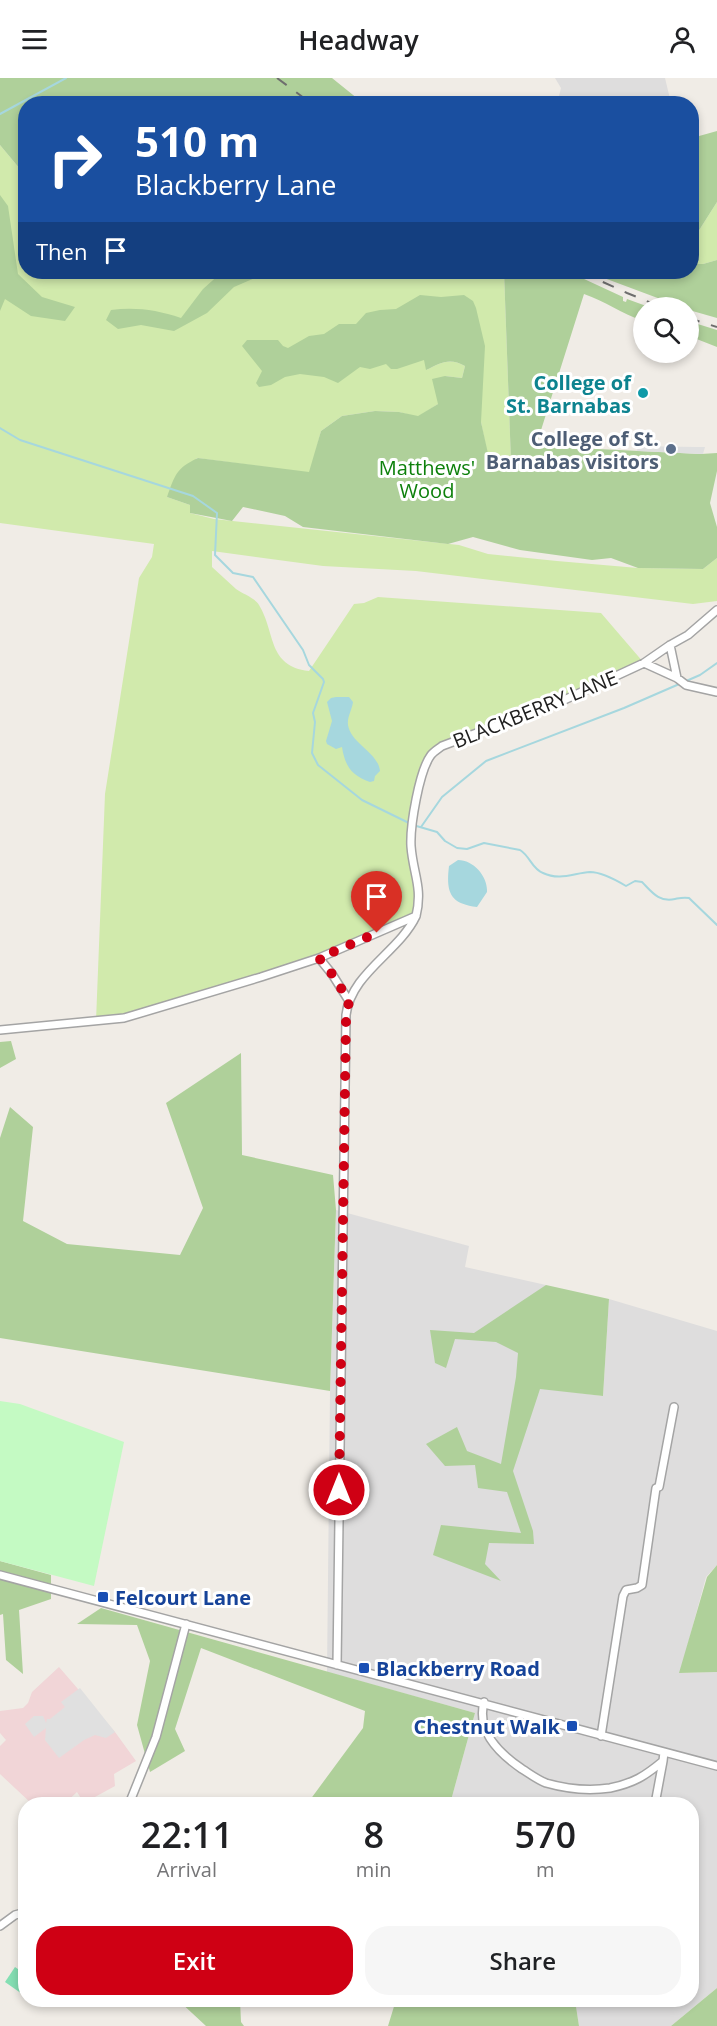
<!DOCTYPE html>
<style>
:root{--surface:#fff;--page:#f6f6f6;--text:#202124;--muted:#757577;--accent:#cf0014}
body{margin:0;font-family:"Open Sans",sans-serif;background:var(--page);color:var(--text);height:100vh;display:flex;flex-direction:column;font-size:22px;white-space:nowrap}
*{box-sizing:border-box;margin:0}
p{font-size:20px;color:var(--muted)}
.icon{flex:none;width:33px;height:33px;fill:none;stroke:currentColor;stroke-width:2;stroke-linecap:round;stroke-linejoin:round}
.map{position:relative;flex:1;overflow:hidden}
.details{position:absolute;left:18px;top:1719px;width:681px;height:210px;display:flex;flex-direction:column;background:var(--surface);border-radius:24px;box-shadow:0 3px 9px #0003}
.details>*{flex:none}
.banner{position:absolute;left:18px;top:18px;width:681px;height:183px;border-radius:24px;box-shadow:0 3px 9px #0003;background:#1a4fa0;color:#fff;overflow:hidden}
.fabs{position:absolute;left:633px;top:219px;display:grid;gap:12px}
.fabs a{display:grid;place-items:center;width:66px;height:66px;border-radius:50%;background:var(--surface);box-shadow:0 3px 9px #0003;font-size:30px}
.pin{position:absolute;display:grid;place-items:center;width:51px;height:51px;color:#fff;margin:-62px -26px;border-radius:50% 50% 50% 0;rotate:-45deg;box-shadow:0 0 6px #0007}
.pin .icon{rotate:45deg}
.me{position:absolute;width:66px;margin:-33px;rotate:0deg;stroke-linejoin:round;filter:drop-shadow(0 0 4px #0008)}
.turn{display:flex;align-items:center;gap:21px;height:126px;padding:0 18px;font-size:27px}
.turn .icon{width:78px;height:78px;stroke-width:2.5}
.turn b{display:block;font-size:42px;line-height:51px}
.then{display:flex;align-items:center;height:57px;padding:0 18px;background:#0003;gap:12px;font-size:22px}
.eta{display:flex;justify-content:space-evenly;align-items:center;height:102px;text-align:center}
.eta b{font-size:36px;font-weight:600;line-height:42px}
.primary-button{display:flex;gap:12px;margin-top:auto;padding:12px 18px}
.primary-button a{flex:1;height:69px;border-radius:24px;background:var(--accent);color:#fff;font-size:24px;font-weight:600;line-height:69px;text-align:center}
.primary-button a+a{background:var(--page);color:var(--text)}
header{display:flex;justify-content:space-between;align-items:center;height:78px;padding:0 18px;background:var(--surface);font-size:27px;font-weight:600}
.map>svg:first-child{display:block}
</style>
<header><svg class="icon" aria-label="menu" viewBox="0 0 24 24"><path d="M4 6h16M4 12h16M4 18h16"/></svg>Headway<svg class="icon" aria-label="person" viewBox="0 0 24 24"><circle cx="12" cy="8" r="4"/><path d="M4 21q1-7 8-7t8 7"/></svg></header>
<div class="map">
<svg width="717" height="1948" viewBox="0 0 717 1948">
<rect width="100%" height="100%" fill="#f0ece6"/>
<!-- residential -->
<path fill="#dedddd" d="M555 0H665L671 25H561L559 18 561 10Z
M336 1132 469 1168 465 1189 546 1207 526 1308 603 1318 609 1221 717 1253V1487L706 1499 680 1595 717 1594V1910L671 1948H579L575 1922H692V1726H450L475 1635 327 1594 330 1313Z"/>
<!-- commercial -->
<path fill="#f1d5d7" d="M59 1589 115 1654 136 1683 114 1696 115 1708 84 1725 77 1714 64 1726H32L0 1696V1668L6 1662 0 1655V1633L23 1630 28 1625 32 1614Z"/>
<!-- grass -->
<path fill="#d1eaac" d="M0 67 25 97 26 194H504L511 384 490 390 481 344 468 256 426 292C441 285 449 279 465 288L462 300 445 298 438 326 418 339 399 334 375 333 342 338 321 353 310 395 197 380 167 419 190 427V435L214 441 459 467 488 476 557 483 638 490 703 491 717 480V523L693 526 416 493 323 488 212 473V489C220 496 228 504 236 511 243 516 255 520 259 527 276 555 267 588 309 593L354 526 364 525 378 519 601 535 644 585 562 623 442 668 428 682 412 750 417 800 416 838 319 880 124 940 96 943 105 716 139 500 152 479 154 466 0 445Z
M717 124V182L703 186H692V143L698 154Z"/>
<!-- forest -->
<path fill="#afd09a" d="M0 0H332L363 25H282L275 21 265 26H26L25 97 0 67Z
M717 53V124L698 154 692 143V60Z
M0 117 8 128 18 196 42 219 75 229 65 243 31 238 5 221 0 233Z
M717 182V240L689 232 688 230 676 228 677 223 673 221 671 225 588 194H692V186H703Z
M222 194H269L234 209 207 235 174 253 141 247 118 251 106 242 111 232C136 229 157 232 181 240L203 211Z
M504 194H569L623 219V223L626 224 627 221 649 229 644 230 643 243C622 236 605 223 584 216L536 368 701 376 717 375V393L710 425 717 449V480L703 491 638 490 611 480 592 482 520 472 473 459 448 466 303 449 285 438 243 429 232 443 190 435V427L167 419C175 397 176 390 198 380L309 394 321 353 342 338 375 333 399 334 418 338 438 326 432 301 445 298 462 300 465 288C449 279 441 285 426 292L424 282 397 291H391L386 286 370 291 360 289 338 305 324 299 300 296 285 299 271 307 259 309 256 305 262 293 242 268 247 262H278L283 268 288 270 309 258 324 256 339 246H356L366 235 380 232 396 231 420 217 441 219 464 217 473 223 476 230 485 268 481 344 491 389 511 384Z
M688 243 717 252V269L689 258Z
M11 963 16 981 0 990V964Z
M241 975 242 1077 333 1097 336 1132 330 1313 0 1260V1060L10 1029 33 1049 23 1143 67 1166 180 1177 203 1130 166 1025Z
M546 1207 609 1221 603 1318 540 1311 513 1393 533 1453 534 1466 489 1465 485 1486 501 1503 433 1477 441 1447 521 1455 507 1414 478 1410 475 1387 445 1388 426 1366 457 1349 467 1373 501 1386 516 1299 518 1275 496 1264 455 1261 446 1290 435 1285 430 1252 474 1255Z
M0 1483 51 1497V1521L19 1532 23 1596 6 1582 3 1536 0 1537Z
M717 1487V1594L679 1595 707 1499Z
M101 1530 475 1635 450 1726H307L363 1650 365 1633 201 1570 175 1651 185 1673 150 1694 137 1647 150 1583 137 1547 77 1546Z
M717 1910V1948H671Z
M178 1922H240L241 1944 244 1948H206Z
M396 1922H575L579 1948H388Z"/>
<!-- park -->
<path fill="#c4fac3" d="M0 1323 20 1326 124 1364 94 1508 0 1483Z"/>
<!-- pitch -->
<path fill="#84dfb3" d="M15 1889 25 1896V1918L5 1904Z"/>
<!-- parking -->
<path fill="#e0e0e0" d="M638 368 696 369H705L703 376H701L637 373Z
M80 1610 115 1654 106 1660 95 1657 84 1662 59 1680 45 1662 46 1650 34 1659 25 1646 34 1638H43L46 1645 47 1641H50L65 1629 61 1624Z"/>
<!-- water -->
<path fill="#a6d7de" d="M336 619H349L353 624C352 632 347 639 348 647 351 666 378 674 380 693L375 698 374 703 370 704C351 697 345 688 342 669L336 671 327 666 326 663 332 643 327 624 331 620Z
M458 782C474 782 488 799 487 814L477 829C449 826 446 813 449 788Z"/>
<g fill="none" stroke-linecap="round" stroke-linejoin="round">
<!-- stream -->
<path stroke="#a6d7de" stroke-width="2" d="M0 36 66 0
M0 350 20 362 193 418 217 435 215 477 233 495 253 499 303 572 309 587 323 601 324 604 313 635 315 644 312 675 318 687 362 722 413 747 437 754 445 763 457 770 467 771 484 765 520 772C530 778 532 791 543 795 560 803 574 795 590 794 602 794 616 802 626 808L635 803 642 804C651 813 659 825 675 821 680 820 683 819 689 820L717 847
M421 749 442 719 486 683 624 630 700 597 717 585"/>
<defs>
<path id="minor" d="M670 567 677 600
M644 585 677 600 686 607 717 614
M319 880 332 896 349 923
M0 952 124 940 261 899 319 880 416 838C423 809 413 796 411 768 410 748 419 693 431 677 434 673 438 671 442 668L562 623 644 585 670 567 688 557 717 532
M0 1497 717 1688
M337 1587 346 937C351 895 399 874 416 838
M484 1624C476 1654 500 1676 522 1691 530 1696 538 1702 546 1705 567 1711 589 1713 610 1710 634 1705 645 1698 663 1683L664 1674
M601 1658 623 1518 626 1512 637 1510 642 1507 656 1410 659 1409 674 1329
M129 1726 156 1659 186 1546
M655 1726 663 1683
M0 1848 15 1837 26 1834"/>
</defs>
<!-- minor casing -->
<use href="#minor" stroke="#a4a4a4" stroke-width="10"/>
<!-- minor -->
<use href="#minor" stroke="#fff" stroke-width="7"/>
<!-- rail -->
<path stroke="#6e6e6e" stroke-width="2" stroke-dasharray="12 12" stroke-linecap="butt" d="M277 0 312 26
M581 194 627 215 664 230
M688 240 717 249"/>
</g>
<g fill="none" stroke-linecap="round" stroke-linejoin="round">
<!-- route -->
<path stroke="#cf0014" stroke-width="10" stroke-dasharray="0 18" d="M339 1412 346 941 349 923 332 896 319 880 377 855"/>
</g>
<!-- markers -->
<circle fill="#0f9aa8" stroke="#fff" stroke-width="2" cx="643" cy="315" r="6"/>
<circle fill="#5c6f8a" stroke="#fff" stroke-width="2" cx="671" cy="371" r="6"/>
<g fill="#1a4fb4" stroke="#fff" stroke-width="2">
<rect x="97" y="1513" width="12" height="12" rx="3"/>
<rect x="358" y="1584" width="12" height="12" rx="3"/>
<rect x="566" y="1642" width="12" height="12" rx="3"/>
</g>
<g text-anchor="middle" dominant-baseline="central" stroke-width="6" stroke-linejoin="round" paint-order="stroke">
<!-- culture labels -->
<g font-size="20" font-weight="bold" fill="#0d838f" stroke="#fff" text-anchor="end">
<text x="631" y="304">College of<tspan x="631" dy="23">St. Barnabas</tspan></text>
</g>
<!-- service labels -->
<g font-size="20" font-weight="bold" fill="#4e5e75" stroke="#fff" text-anchor="end">
<text x="659" y="360">College of St.<tspan x="659" dy="23">Barnabas visitors</tspan></text>
</g>
<!-- park labels -->
<g font-size="20" fill="#0d800b" stroke="#fff">
<text x="427" y="389">Matthews'<tspan x="427" dy="23">Wood</tspan></text>
</g>
<!-- street labels -->
<g font-size="20" fill="#202020" stroke="#fff">
<text transform="translate(535 631) rotate(-22)">BLACKBERRY LANE</text>
</g>
<!-- transit labels -->
<g font-size="20" font-weight="bold" fill="#164399" stroke="#fff" text-anchor="start">
<text x="115" y="1519">Felcourt Lane</text>
<text x="376" y="1590">Blackberry Road</text>
<text x="560" y="1648" text-anchor="end">Chestnut Walk</text>
</g>
</g>
</svg>
<div class="fabs">
<a><svg class="icon" aria-label="search" viewBox="0 0 24 24"><circle cx="10" cy="10" r="6"/><path d="M15 15l6 6"/></svg></a>
</div>
<div class="pin" style="left:377px;top:855px;background:#d93025"><svg class="icon" aria-label="arrive" viewBox="0 0 24 24"><path d="M6 21V4h12l-3 4 3 4H6"/></svg></div>
<svg class="me" style="left:339px;top:1412px" viewBox="-20 -20 40 40"><circle r="17" fill="#cf0014" stroke="#fff" stroke-width="3"/><path d="M0-11L8 9 0 5-8 9z" fill="#fff"/></svg>
<div class="banner">
<div class="turn"><svg class="icon" aria-label="right" viewBox="0 0 24 24"><path d="M7 20v-9h11M14 6l5 5-5 5"/></svg><div><b>510 m</b>Blackberry Lane</div></div>
<div class="then">Then<svg class="icon" aria-label="arrive" viewBox="0 0 24 24"><path d="M6 21V4h12l-3 4 3 4H6"/></svg></div>
</div>
<section class="details">
<div class="eta">
<div><b>22:11</b><p>Arrival</p></div>
<div><b>8</b><p>min</p></div>
<div><b>570</b><p>m</p></div>
</div>
<div class="primary-button"><a>Exit</a><a>Share</a></div>
</section>
</div>
